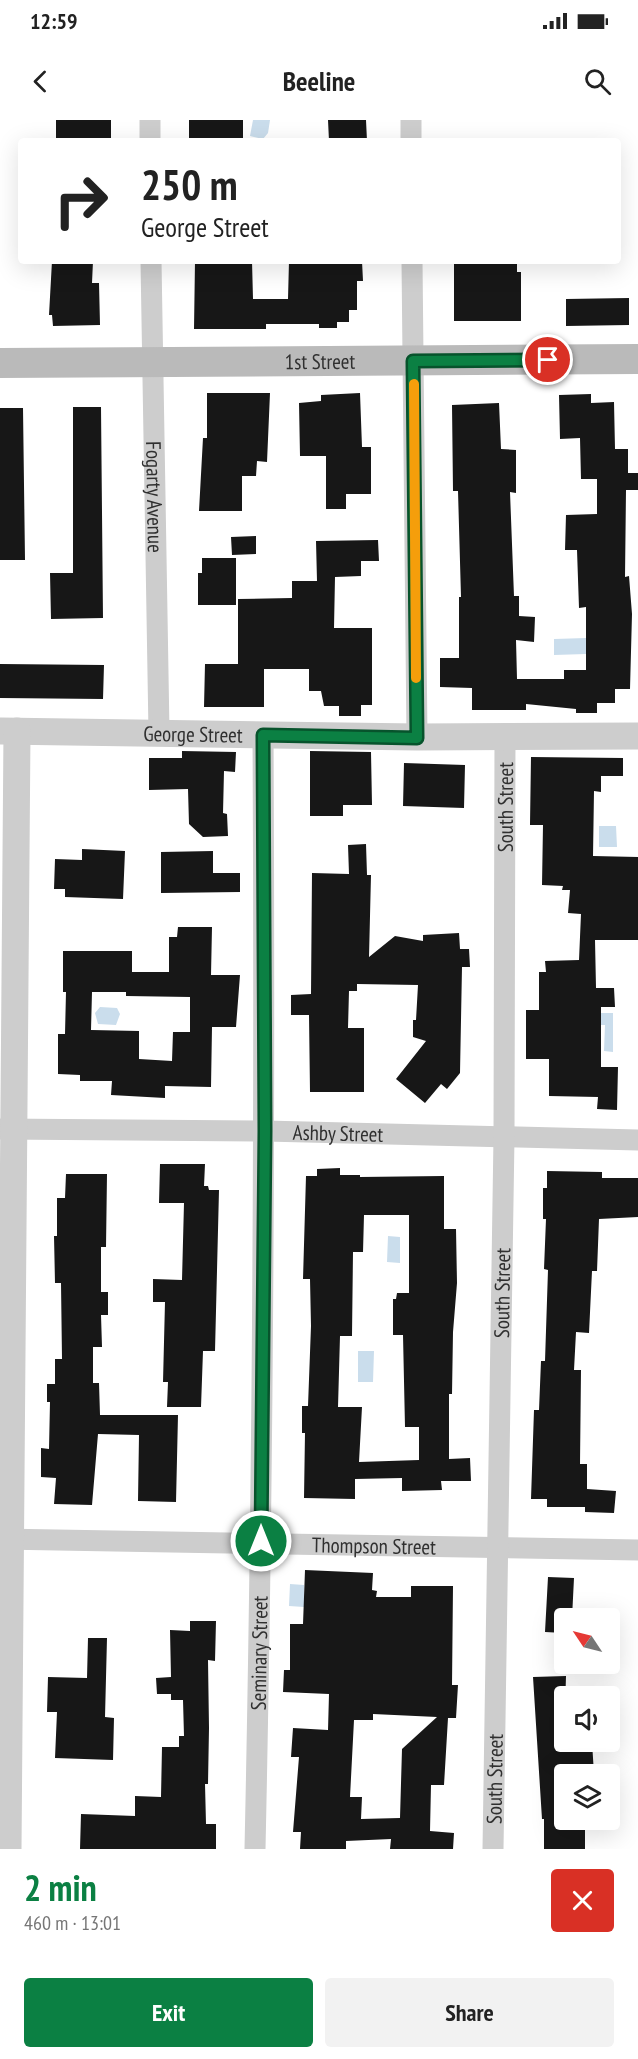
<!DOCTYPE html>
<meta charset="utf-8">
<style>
:root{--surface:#fff;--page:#f2f2f2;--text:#222;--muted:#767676;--accent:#0b8043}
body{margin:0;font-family:"PT Sans Narrow",sans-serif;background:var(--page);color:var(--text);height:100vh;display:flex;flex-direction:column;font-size:22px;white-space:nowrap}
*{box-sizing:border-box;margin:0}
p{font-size:20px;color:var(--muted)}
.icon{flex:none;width:33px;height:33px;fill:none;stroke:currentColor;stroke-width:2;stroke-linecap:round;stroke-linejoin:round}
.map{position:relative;height:1729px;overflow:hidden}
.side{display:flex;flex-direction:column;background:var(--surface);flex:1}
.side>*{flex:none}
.banner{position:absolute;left:18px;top:18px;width:603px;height:126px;border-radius:6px;box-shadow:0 6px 24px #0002;background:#fff;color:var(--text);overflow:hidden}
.needle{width:39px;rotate:305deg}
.tools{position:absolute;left:554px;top:1488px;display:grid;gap:12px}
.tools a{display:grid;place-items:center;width:66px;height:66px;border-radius:6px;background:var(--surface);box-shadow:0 6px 24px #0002;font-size:30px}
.pin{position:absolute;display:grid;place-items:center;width:51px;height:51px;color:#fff;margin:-26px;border:3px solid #fff;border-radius:50%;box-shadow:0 2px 6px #0007}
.me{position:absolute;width:66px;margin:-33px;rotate:0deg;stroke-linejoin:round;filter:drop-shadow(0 0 4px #0008)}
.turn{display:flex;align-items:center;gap:21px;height:126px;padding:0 24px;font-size:27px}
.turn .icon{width:78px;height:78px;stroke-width:2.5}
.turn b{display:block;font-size:42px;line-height:51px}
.round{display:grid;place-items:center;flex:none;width:63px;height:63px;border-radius:6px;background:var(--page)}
.overview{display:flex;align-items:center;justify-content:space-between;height:102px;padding:0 24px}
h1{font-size:36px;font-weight:700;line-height:45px;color:var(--accent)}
.cta{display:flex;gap:12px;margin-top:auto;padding:12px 24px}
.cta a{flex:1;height:69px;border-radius:6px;background:var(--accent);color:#fff;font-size:24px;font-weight:700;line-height:69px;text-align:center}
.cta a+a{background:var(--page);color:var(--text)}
.status{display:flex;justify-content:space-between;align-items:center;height:42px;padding:0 30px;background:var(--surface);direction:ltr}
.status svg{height:16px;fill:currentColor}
header{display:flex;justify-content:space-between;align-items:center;height:78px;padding:0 24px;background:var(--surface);font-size:27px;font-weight:700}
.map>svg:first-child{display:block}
</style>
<div class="status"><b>12:59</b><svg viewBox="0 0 49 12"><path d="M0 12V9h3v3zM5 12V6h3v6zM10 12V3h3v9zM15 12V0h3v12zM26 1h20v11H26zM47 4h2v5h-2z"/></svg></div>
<header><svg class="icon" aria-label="back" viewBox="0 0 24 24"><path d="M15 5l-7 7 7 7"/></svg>Beeline<svg class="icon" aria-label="search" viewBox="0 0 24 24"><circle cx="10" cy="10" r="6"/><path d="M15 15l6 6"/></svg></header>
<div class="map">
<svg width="638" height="1729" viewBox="0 0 638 1729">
<rect width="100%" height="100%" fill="#fff"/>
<!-- water -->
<path fill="#caddec" d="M253 0H270L268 13 263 19 250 16Z
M586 518V534L554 535V519Z
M599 706H616L617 727H599Z
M100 887 117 888 120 894 116 905 98 904 95 893Z
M599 893H613V932L604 931 605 905H594Z
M388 1116 400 1117V1143L387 1142Z
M358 1231H374L373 1262H358Z
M290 1464 304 1465V1487L289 1486Z"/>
<!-- building -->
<path fill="#171717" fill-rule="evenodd" d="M56 0H111V21H56Z
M189 0H243V21H189Z
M328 0H366L367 21H329Z
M52 141H93L92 163H99L100 205 53 206 52 195H49Z
M195 141H252L253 179H288L289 141H362L363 161H357V190H349V202H337V208H319V204H266V209H194Z
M454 141H517V152H521V201H454Z
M629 178V205L566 206V179Z
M207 273H270L267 342 257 341 256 356H242V391H199L203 318H207Z
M360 273 362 327H371V374H346V389H326V336H300L299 283 321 281V275Z
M591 274V283L614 282 615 329H628V353H638V370H626L625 457 629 456 632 494 630 569H615V583H597V593H576V589L526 584V590H472V568L440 567V538H459V477H461L458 371H453L452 285 499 283 501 329 516 330V373L510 372 514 476H519V496L535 497 534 522 516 520 517 559H564V550H586V487L579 488 577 430H565L566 395 597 394V359H581L580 318 560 319 559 275Z
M73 287H101L103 498 51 499 50 453H73Z
M0 288H23L25 440H0Z
M256 416V434L232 435 231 417Z
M378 420 379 441H361V456L335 457 334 508H372V585H361V596H339V586H324L321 571H309V549H264V587H204L205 544H238V479L292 478V461H317L316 421Z
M202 438H236V485H198V453H202Z
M0 544 104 545 103 579 0 578Z
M182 631 236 632 235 652 224 651 223 693 227 694 228 716 203 717 189 704 188 669 149 670V638H182Z
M310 631 371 632 372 685H343V696H310Z
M531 637 623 638V656H601V672L594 671 593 736 638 737V820H595L596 868H614L615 887H601V947H618L617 990 597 989 598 977 549 976V939H526V890H539V852H546L545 841 579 840 581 794 568 793 570 770H562L563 766 542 765 543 705H530Z
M404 643 465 645 464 688 403 686Z
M366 724 367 755H371L369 837 395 816 423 821V815L459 813 460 829H469L470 847H462L460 953 447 969 441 964 425 983 396 959 426 921 413 917V900H416L418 865 357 864V871H349L348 908H364V972H310L309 895H291V875L311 874 312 753 349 754 348 725Z
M82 729 125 731 123 779 65 777V769H54L55 739 82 740Z
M213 731V753H240V772L161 773V732Z
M178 807H212L211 855H240L236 907H212L211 967 165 966V978L111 975 112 961H80V955L58 954V914H65L66 872H63V831H132V852H169V817H177ZM92 872H126V876L190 877V912H173L172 941 139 939V911L91 910Z
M160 1044H205L204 1066H208L209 1070H219L215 1231H203L201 1287H167L168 1262H163L165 1182H153V1159L182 1160 184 1083H159Z
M340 1048V1055H360V1057L444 1056V1109H456L457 1163 453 1212 452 1274H449V1339L470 1338 471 1361H441L442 1370 402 1371V1358L355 1359V1379L304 1378 305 1313H302V1286H308L311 1206 310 1159H303L306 1056H317V1049ZM364 1095H409V1173H397L396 1179H393V1215H403L405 1307H419V1340L359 1342 362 1287H338L340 1216H352L353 1132H363Z
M547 1051 602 1052V1058H638V1097L599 1099 597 1151H592L589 1213 576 1212 574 1250H581L580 1344H587V1369L616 1371 614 1393 585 1392V1387H547V1379H531L534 1290H539L541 1241H545L548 1150 544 1149 546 1099H543V1068H547Z
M66 1054H107L106 1127H101V1172H108V1195H101L102 1227H93V1263H99L100 1295H178L176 1382 138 1381 139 1315 98 1314 92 1385 54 1384 56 1358 41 1357V1328L49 1329 50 1282H47V1264H55V1239H62L61 1163H55L54 1116H57V1078H65Z
M305 1450 373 1453 372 1470 377 1471 376 1477H411V1466H453L452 1565H458L456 1598H448L444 1665H431L430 1711 454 1713 453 1729H390L391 1719 346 1721V1729H300L301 1712H293L299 1637H291L293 1608 328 1610 329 1574 283 1572 284 1550H290V1504H303ZM373 1594 437 1597 402 1629 400 1698 361 1699 362 1677H350L354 1600H373Z
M548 1457 574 1458 572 1498H564V1513L545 1512Z
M190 1501H216L215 1541 208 1540 209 1608 208 1664H205L206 1704H216V1729H80L81 1694 135 1696V1676L161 1677 162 1627H179V1616H184L183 1580H171V1574H157L156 1558 171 1557 170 1510 190 1511Z
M88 1518H107L105 1597 114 1598 113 1640 55 1638 57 1592H47L48 1557 87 1558Z
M566 1556 564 1622H592L594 1654H564V1708H585V1729H544V1699H542L533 1557Z"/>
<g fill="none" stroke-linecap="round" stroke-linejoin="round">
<!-- minor -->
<g stroke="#cdcdcd" stroke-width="21">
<path d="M150 0V21"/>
<path d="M411 0V21"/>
<path id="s1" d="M151 141 159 612"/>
<path d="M412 141 417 617"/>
<path id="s2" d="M0 1009 265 1011 638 1020"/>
<path id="s3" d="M0 1419 638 1430"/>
<path id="s4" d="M255 1729C263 1358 265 986 263 615"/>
<path id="s5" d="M493 1729 504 1017 505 617"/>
</g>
<!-- tertiary -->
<g stroke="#cdcdcd" stroke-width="27">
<path id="s6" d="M1 611 417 617 638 616"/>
<path d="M8 1729 17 611"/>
</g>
<!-- secondary -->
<path stroke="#bababa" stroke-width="30" id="s7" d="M0 243 638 239"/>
</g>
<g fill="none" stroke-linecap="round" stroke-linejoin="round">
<defs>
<path id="route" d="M261 1421 265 1011 263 615 417 618 413 241 548 240"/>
</defs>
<!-- route casing -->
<use href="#route" stroke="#07532c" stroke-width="15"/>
<!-- route -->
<use href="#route" stroke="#0b8043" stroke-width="10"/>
<!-- slow -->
<path stroke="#f59e0b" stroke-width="10" d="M414 264 416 558"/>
</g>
<g text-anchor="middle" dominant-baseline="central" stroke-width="6" stroke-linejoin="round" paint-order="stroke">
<!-- street labels -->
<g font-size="21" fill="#303030" stroke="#fff">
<text stroke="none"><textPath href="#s7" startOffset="320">1st Street</textPath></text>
<text stroke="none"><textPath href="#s1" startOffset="236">Fogarty Avenue</textPath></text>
<text stroke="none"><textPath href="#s6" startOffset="192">George Street</textPath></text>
<text stroke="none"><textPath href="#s5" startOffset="1042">South Street</textPath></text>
<text stroke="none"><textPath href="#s2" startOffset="338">Ashby Street</textPath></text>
<text stroke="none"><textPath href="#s5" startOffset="556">South Street</textPath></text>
<text stroke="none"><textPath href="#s3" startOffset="374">Thompson Street</textPath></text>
<text stroke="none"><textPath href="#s4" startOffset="196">Seminary Street</textPath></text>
<text stroke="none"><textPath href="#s5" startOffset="70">South Street</textPath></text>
</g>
</g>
</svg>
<div class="tools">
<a><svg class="needle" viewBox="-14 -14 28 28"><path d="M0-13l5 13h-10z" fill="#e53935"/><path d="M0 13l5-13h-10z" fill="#767676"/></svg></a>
<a><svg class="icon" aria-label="sound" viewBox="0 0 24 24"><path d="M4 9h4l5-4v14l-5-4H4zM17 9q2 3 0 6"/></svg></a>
<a><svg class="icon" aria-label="layers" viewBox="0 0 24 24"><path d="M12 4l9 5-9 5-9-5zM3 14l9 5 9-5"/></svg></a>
</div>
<div class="pin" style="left:548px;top:240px;background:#d93025"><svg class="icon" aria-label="arrive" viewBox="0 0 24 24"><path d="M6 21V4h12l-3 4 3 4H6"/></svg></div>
<svg class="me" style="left:261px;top:1421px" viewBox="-20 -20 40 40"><circle r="17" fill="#0b8043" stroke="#fff" stroke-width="3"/><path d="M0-11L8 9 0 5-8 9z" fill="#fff"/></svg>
<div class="banner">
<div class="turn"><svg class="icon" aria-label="right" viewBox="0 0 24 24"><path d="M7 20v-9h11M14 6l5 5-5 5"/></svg><div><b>250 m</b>George Street</div></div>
</div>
</div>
<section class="side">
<div class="overview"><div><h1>2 min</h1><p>460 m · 13:01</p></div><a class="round" style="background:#d93025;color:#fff"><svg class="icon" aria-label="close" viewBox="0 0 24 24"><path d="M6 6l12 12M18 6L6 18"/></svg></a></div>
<div class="cta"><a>Exit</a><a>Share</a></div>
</section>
